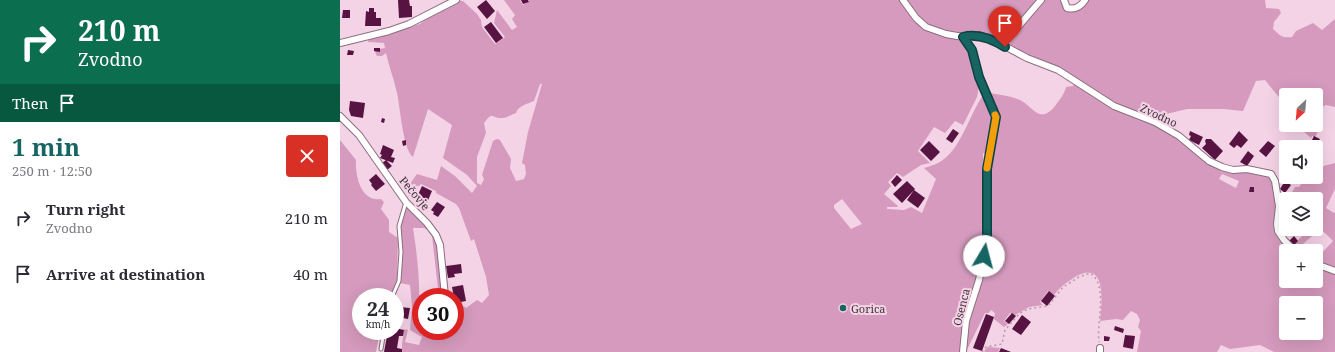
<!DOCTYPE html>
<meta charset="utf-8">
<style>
:root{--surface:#fff;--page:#f7f7f7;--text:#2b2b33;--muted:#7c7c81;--accent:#166563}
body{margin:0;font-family:"Noto Serif",serif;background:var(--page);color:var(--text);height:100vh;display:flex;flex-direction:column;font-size:15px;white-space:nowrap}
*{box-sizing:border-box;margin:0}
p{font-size:13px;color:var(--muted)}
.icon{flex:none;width:22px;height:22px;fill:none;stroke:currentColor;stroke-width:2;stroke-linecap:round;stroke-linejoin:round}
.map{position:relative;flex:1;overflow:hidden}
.drawer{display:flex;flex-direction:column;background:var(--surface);width:340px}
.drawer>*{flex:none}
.guide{background:#0b6e4f;color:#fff;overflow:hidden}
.needle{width:26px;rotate:206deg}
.tools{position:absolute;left:939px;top:88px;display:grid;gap:8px}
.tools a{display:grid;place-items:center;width:44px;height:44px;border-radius:4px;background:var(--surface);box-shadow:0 4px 16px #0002;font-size:20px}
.speed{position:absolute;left:12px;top:288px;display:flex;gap:8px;font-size:20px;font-weight:700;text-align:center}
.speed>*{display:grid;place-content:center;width:52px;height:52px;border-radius:50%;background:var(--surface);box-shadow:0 4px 16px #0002;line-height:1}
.speed small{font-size:10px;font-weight:400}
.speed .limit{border:6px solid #d22;background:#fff;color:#111}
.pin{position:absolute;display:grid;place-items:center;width:34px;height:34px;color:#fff;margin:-41px -17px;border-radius:50% 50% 50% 0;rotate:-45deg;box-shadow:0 0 4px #0007}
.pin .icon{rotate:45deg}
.me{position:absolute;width:44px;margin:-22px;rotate:8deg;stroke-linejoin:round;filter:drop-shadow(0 0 3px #0008)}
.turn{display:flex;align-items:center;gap:14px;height:84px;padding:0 12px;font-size:18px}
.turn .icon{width:52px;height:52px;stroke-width:2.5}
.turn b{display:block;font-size:28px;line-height:34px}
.then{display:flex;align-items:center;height:38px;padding:0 12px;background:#0003;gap:8px;font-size:15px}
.round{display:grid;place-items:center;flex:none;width:42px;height:42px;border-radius:4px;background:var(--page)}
.head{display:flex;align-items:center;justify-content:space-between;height:68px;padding:0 12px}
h1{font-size:24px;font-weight:700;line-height:30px;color:var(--accent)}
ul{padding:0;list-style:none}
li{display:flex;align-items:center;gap:12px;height:56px;padding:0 12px}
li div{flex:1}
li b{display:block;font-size:15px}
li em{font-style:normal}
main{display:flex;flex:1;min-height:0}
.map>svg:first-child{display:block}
</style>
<main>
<section class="drawer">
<div class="guide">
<div class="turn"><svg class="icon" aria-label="right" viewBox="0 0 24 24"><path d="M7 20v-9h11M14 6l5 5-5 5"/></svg><div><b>210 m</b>Zvodno</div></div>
<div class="then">Then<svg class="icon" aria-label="arrive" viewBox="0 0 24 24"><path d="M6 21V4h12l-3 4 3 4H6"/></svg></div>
</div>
<div class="head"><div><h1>1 min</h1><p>250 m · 12:50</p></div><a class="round" style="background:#d93025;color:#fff"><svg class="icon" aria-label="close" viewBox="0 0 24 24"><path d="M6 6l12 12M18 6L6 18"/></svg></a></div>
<ul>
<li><svg class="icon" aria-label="right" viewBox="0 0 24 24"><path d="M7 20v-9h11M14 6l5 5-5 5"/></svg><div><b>Turn right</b><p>Zvodno</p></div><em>210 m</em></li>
<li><svg class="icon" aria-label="arrive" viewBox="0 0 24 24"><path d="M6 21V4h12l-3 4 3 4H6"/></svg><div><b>Arrive at destination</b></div><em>40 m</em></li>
</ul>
</section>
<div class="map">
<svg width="995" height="352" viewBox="0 0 995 352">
<rect width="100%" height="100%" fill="#f5d3e6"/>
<!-- green -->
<path fill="#d59abd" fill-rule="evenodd" d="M164 0H180L183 5 189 1V0H561L591 32 616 39 626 45 631 53 639 86 637 97 623 125 615 121 605 133 594 127 578 151 590 163 581 165 563 177 557 173 548 182 551 186 544 194 558 206 557 207H547V209L564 210 571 207 582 213 596 179 584 168C591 166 598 164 604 159 621 147 630 114 642 97L644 96 651 106 654 103 650 93C660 95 671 96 680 100 694 107 699 125 715 106 720 99 724 95 726 87L733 86 735 82 772 107 826 129 870 163 928 174 933 182 937 206 933 225 935 233 940 241 952 251H946V281H976V270L980 273 983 270 995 273V352H934L920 345 890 349 881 345 877 352H797L801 331 798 327 800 320 797 314 791 311 783 320 776 319 760 321C762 303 767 258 735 277 727 282 719 288 714 295L708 291 700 302 703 305 689 307 675 315 670 313 664 321 668 324 664 327 654 319 655 313 651 310 649 313H645L626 352H62V345L64 329 68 330 65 342 79 345 82 337 70 330 72 307 70 285 60 283 62 269 61 220 66 208 68 207 91 231H89L84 228H73C78 260 81 290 78 322L81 323V331H115V307L123 306 126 308 137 300 142 303 149 295 146 277 134 239 131 241 119 208 116 204 96 193V191L81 184 79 186H74L68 189 67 188 77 174 97 180 101 166 115 176 132 193 137 186 127 175 103 158 112 125 88 109 73 157C63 150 60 106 57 93 54 79 49 67 46 53L42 56H37L34 50 45 48 44 43 28 42 29 38 40 36 47 33 80 24 91 15 120 1H123L137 14 141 20 142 27 155 44 165 37 154 23 157 10 172 30 177 27 172 19 175 15ZM200 84H202L188 132 182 163 185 165 186 174 184 179 176 181 170 168 171 159 160 140 157 139 153 141 142 175 144 179 141 185 137 183V157L146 133 144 123C153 110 152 119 163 118 167 118 172 114 176 113 178 106 187 104 194 101ZM643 153H648L644 188ZM882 174 899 181 896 188 879 179ZM502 199 522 224 511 229 494 208V205ZM946 303H976V333H946Z
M566 0H698L667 36 658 39 630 33 620 34 598 30 583 22Z
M703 0H722L723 7 725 9 748 0H925L926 8 939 9 941 13 934 22 933 29C941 36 941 38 952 37L956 31 973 23 982 30 995 19V107L986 105 982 107V125L975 137 972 136 971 138 956 125H976V95H946V106L925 80 916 81 903 111 884 109H847L810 118 777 106 719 68 686 56 660 42Z
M0 140 16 160C15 176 21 202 41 199L44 202 41 209 49 220V232L58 238 57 280 50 297H21V331H40L36 352H0Z
M995 163V189L986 208 994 213 995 212V269L976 262V254L979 256 993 241 985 233 979 230 963 244 972 251H959L952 246 969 229H976V223L978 220 976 219V199H948L955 187H959L967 177H976V168Z
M92 236H95L97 242 104 297H99Z
M648 347 660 348 658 352H645L644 351Z"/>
<!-- building -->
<path fill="#571442" d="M58 0H69L70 6H72V17L59 18Z
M146 0 155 11 147 19 137 7Z
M181 0H188L189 2 183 4Z
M29 8H34V12H36V18H41V26H25L26 11 29 12Z
M3 10H10V18H2Z
M151 22 163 38 156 43 144 27Z
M34 48H40V52L34 51Z
M8 50 14 51 13 55H7Z
M10 101 25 103 23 118 11 116 9 110Z
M42 118 45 119 44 123 41 122Z
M613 129 619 133 612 143 606 139Z
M850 131 863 137 859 145 849 140 851 136 849 135Z
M899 131 908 140 901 148 897 145 894 148 889 144Z
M974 136 980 139 977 144 971 142Z
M866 139H871L883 151 875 160 862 148 866 144 865 141Z
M66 140V145L63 146 62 141Z
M589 141 600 152 591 161 580 150Z
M928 141 935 146 926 157 919 151Z
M43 145 54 150 51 157 55 158 53 163 40 158 42 155 40 154Z
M908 151 914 156 907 166 900 162Z
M46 160 52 166 47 170 41 164Z
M36 174 45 184 36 191 31 185 32 184 29 180Z
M557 175 562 180 555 187 551 182Z
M567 181 575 189 562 203 553 194Z
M945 181 951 185 945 193 940 189Z
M82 186 92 191 86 205 77 201 79 198 77 197Z
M910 187H914V192H909Z
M574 190 585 198 578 208 567 200Z
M97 202 105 207 98 217 93 214 94 212 91 210Z
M954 236 958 241 953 246 949 241Z
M121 264 122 273 114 274 115 277 108 278 106 266Z
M123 285 126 301 115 303 112 287Z
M709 291 715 296 707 306 701 301Z
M59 307 70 308 68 319 58 317Z
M672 313 676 316 669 324 665 321Z
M646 314 654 317 642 351 633 348Z
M682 315 691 322 681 335 672 329Z
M775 326 784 329 783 333 774 330Z
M55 328 64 330 63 336H59L57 348 62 349V352H44L47 336 48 334H52V331H55Z
M785 335 795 336 793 349 783 347Z
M764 336 770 337 769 341H764Z
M661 348 671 352H659Z"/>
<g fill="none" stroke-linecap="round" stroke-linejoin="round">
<defs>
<path id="lane" d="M52 297 59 281 61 252 59 226 66 202
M41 349 44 331"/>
<path id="street" d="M563 0 576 18 586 27 606 34 623 37 631 35H639L657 42 687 58 718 70 774 106 815 122 839 136 869 161 882 167 893 170 907 169 931 174 935 181 939 206 937 224 938 231 944 240 955 251
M724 0 727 8C735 10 741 6 745 0
M657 42 670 36 701 0
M0 43 49 31 69 24 116 0
M0 116 19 135 66 202 87 223 96 235 100 245 105 296
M976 264 995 271
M760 348V352
M623 352 626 321 639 280 647 244V169L656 117 639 77 632 50 623 37"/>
</defs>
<!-- lane casing -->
<use href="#lane" stroke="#8b6e7f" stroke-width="5"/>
<!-- street casing -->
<use href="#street" stroke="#8b6e7f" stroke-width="8"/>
<!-- path -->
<path stroke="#b499a8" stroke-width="1.5" stroke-dasharray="2 3" stroke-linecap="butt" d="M642 352 646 347 662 344 665 330 680 313 688 309 708 306 723 287 739 277 750 273C769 285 756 323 759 342"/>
<!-- lane -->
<use href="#lane" stroke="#fff" stroke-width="3"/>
<!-- street -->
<use href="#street" stroke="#fff" stroke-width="6"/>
</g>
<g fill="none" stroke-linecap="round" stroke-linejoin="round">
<defs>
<path id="route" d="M644 256 647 244V169L656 117 639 77 632 50 623 37C638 33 652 39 665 47"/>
</defs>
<!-- route casing -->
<use href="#route" stroke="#0e4240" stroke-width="10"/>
<!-- route -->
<use href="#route" stroke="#166563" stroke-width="7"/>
<!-- slow -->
<path stroke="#f59e0b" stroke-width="7" d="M647 168 656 117 655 115"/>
</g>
<!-- markers -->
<circle fill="#166563" stroke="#f5d3e6" stroke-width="1.5" cx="503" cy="308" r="4"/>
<g text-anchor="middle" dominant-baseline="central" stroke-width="4" stroke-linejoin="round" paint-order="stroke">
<!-- street labels -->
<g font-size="11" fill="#40333a" stroke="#f5d3e6">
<text transform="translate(819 115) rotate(25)">Zvodno</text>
<text transform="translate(75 193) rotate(50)">Pečovje</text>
<text transform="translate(621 307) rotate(-76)">Osenca</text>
</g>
<!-- poi labels -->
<g font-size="11" fill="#40333a" stroke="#f5d3e6" text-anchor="start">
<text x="511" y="308">Gorica</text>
</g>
</g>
</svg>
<div class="tools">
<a><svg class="needle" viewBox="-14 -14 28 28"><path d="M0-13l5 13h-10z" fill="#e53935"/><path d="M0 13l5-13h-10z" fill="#7c7c81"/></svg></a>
<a><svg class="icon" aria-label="sound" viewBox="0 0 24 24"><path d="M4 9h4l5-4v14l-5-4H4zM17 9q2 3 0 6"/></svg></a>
<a><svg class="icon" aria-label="layers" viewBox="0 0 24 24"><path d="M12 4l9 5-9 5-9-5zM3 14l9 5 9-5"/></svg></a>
<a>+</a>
<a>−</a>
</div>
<div class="speed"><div>24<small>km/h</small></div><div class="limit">30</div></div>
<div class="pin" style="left:665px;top:47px;background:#d93025"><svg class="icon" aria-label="arrive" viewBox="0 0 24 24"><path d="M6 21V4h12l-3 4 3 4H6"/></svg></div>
<svg class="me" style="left:644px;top:256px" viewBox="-20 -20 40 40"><circle r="19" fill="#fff"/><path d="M0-13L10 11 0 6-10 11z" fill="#166563"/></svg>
</div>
</main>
